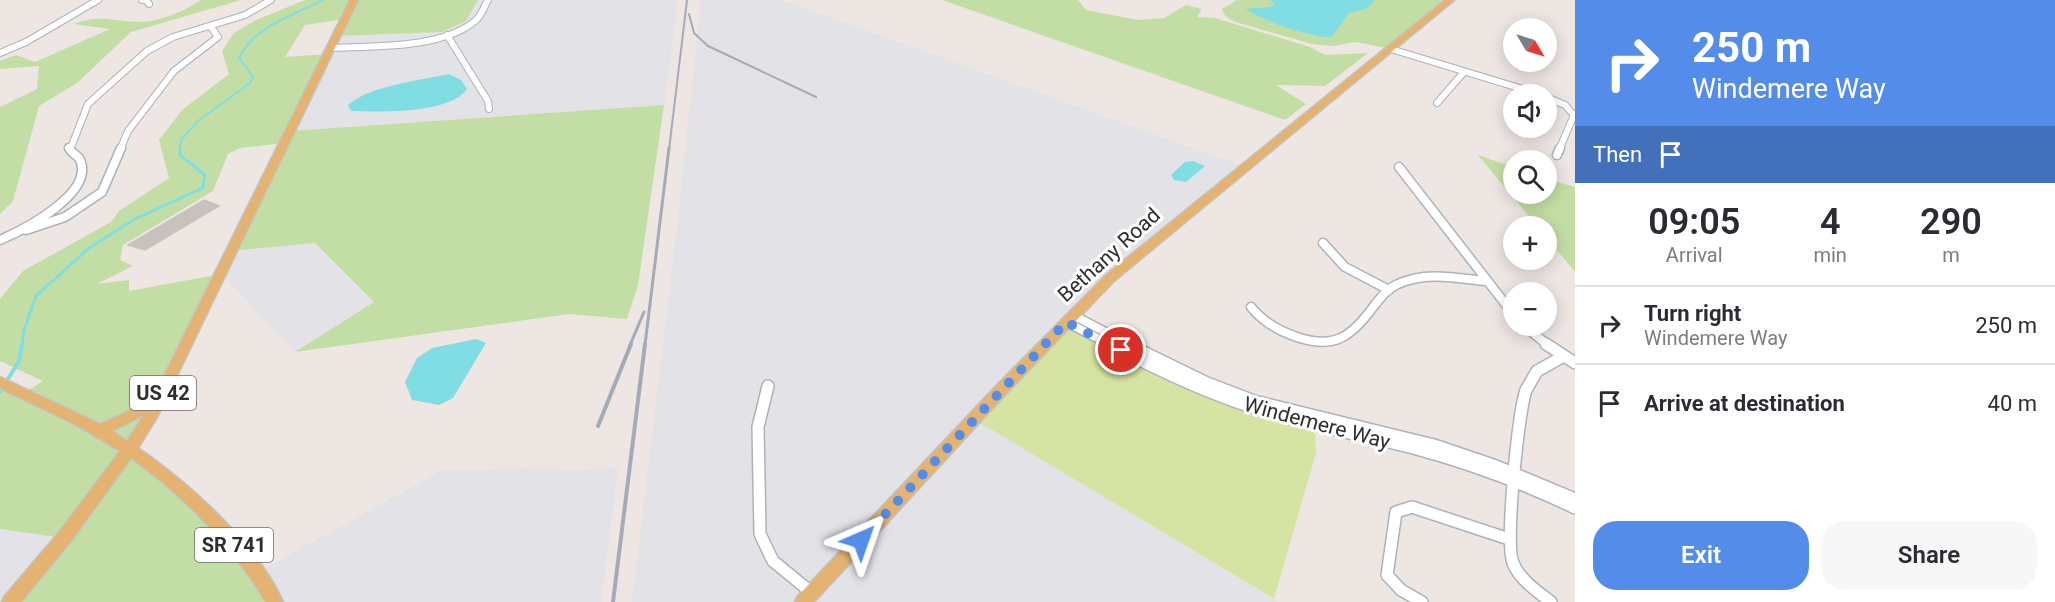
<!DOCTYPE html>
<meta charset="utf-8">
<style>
:root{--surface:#fff;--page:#f7f7f7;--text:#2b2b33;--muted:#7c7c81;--line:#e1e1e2;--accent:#548de9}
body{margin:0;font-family:Roboto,sans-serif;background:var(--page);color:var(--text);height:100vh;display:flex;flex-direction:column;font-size:22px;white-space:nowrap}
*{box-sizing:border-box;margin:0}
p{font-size:20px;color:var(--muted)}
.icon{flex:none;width:33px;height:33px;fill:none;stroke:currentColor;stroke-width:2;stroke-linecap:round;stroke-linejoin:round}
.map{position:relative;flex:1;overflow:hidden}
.details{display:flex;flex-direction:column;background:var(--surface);width:480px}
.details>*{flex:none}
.guide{background:#548de9;color:#fff;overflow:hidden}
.needle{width:39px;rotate:128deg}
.controls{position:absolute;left:1503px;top:18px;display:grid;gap:12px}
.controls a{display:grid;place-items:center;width:54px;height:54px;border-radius:50%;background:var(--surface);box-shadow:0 3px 15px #0003;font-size:30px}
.pin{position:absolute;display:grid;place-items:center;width:51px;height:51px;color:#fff;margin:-26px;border:3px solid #fff;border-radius:50%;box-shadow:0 2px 6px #0007}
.me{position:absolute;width:66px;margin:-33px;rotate:43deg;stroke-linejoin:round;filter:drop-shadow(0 0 4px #0008)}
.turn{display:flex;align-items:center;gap:21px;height:126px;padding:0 18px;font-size:27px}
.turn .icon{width:78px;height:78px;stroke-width:2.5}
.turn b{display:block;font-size:42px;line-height:51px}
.then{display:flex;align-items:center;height:57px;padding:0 18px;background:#0003;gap:12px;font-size:22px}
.eta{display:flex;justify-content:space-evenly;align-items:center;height:102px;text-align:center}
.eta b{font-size:36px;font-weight:600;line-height:42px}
.primary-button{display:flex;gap:12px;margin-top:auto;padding:12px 18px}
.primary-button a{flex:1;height:69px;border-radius:24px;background:var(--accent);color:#fff;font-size:24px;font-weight:600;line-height:69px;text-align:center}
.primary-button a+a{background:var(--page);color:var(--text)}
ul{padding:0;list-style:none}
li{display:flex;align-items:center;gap:18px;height:78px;padding:0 18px;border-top:2px solid var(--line)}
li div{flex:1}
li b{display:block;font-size:22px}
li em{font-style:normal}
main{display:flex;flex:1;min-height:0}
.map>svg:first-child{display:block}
</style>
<main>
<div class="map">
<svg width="1575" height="602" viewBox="0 0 1575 602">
<rect width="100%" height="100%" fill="#eee6e2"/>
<!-- industrial -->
<path fill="#e2e2e7" d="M478 0H678L664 105 290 131 337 36 442 32 466 21Z
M701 0H782L1245 167 1154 240 974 419 1277 602H632L677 228Z
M315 243 374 302 295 352 221 274 231 251Z
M555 467 565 470 618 468 601 602H272L257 573 441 471Z
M0 529 63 539 10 602H0Z"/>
<!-- green -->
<path fill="#c3dea5" d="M201 0H241L131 32 77 83 39 106 13 201 0 214V107L37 89 39 66 0 69V61L16 55 35 62 110 29 74 24C99 14 114 21 139 22 159 22 185 11 201 0Z
M305 0H478L466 21 442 32 337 36 345 19 305 25 285 57 328 54 291 131 664 105 638 285 627 319 569 314 295 352 374 302 315 243 231 251 284 143 240 148 228 154 213 191 123 245 120 260 133 266 97 284 129 280V291L221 274 130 450 257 573 272 602H7L62 538 0 529V382L24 393 43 381 0 361V299L23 271 111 222 119 211 169 178 159 140 182 110 229 74 222 51 234 33 256 20Z
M942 0H1078L1086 10 1138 20 1164 18 1186 5 1202 9 1197 17 1215 18 1310 47 1325 55 1368 53 1325 86 1276 85 1306 104 1285 120Z
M1237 0H1450L1391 49 1356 42 1332 46 1312 44 1239 23C1231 20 1224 18 1222 9Z
M1478 155 1513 167 1514 194H1546L1547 179 1575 187V272L1547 238 1546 226H1537Z"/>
<!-- pitch -->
<path fill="#d5e4a2" d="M1066 322 1315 425 1316 453 1274 599 974 419Z"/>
<!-- water -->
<path fill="#81dde4" d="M1271 0H1373V3L1365 9 1349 13 1331 38C1301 34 1271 24 1245 9L1270 7 1274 4Z
M449 74 461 80 467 89C451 114 378 112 351 111L348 105C369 86 421 80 449 74Z
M1193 161 1205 166 1186 182 1174 180 1171 175 1185 162Z
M476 339 486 343 453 398 439 405 412 400 405 382 417 358 432 348Z"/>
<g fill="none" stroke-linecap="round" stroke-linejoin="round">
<!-- stream-far2 -->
<path stroke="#81dde4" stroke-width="2" d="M180 150 181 140 199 120 250 83 253 77 239 58C254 26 294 15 323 0"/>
<!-- stream-far1 -->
<path stroke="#81dde4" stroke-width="3" d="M22 345 24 330 36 296 89 248 135 219 203 188 205 175 180 155V148"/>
<!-- stream -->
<path stroke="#81dde4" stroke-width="4" d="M0 392 19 361 22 344"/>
</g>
<!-- building -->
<path fill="#c7c2bd" stroke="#c9c2bc" stroke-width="1.5" d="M204 200 219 206 145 250 128 245Z"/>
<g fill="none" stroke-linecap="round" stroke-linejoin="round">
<defs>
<path id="minor-far2" d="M142 0H146L149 4
M447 35 488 101 489 109
M331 48C372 46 444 49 476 20 482 15 484 6 488 0
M1391 49 1539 94
M0 53 26 42 98 0
M1546 97 1565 105 1574 115 1559 150
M1437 103 1464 72
M70 150 88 104 147 51 173 37 245 15 271 0
M120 150 128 131 174 71 218 37 211 27"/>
<path id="minor-far1" d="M1557 155 1560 148
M1399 167 1514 315
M26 230 65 217 102 192 121 148
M0 240C23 230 98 192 79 158 76 155 71 152 69 148
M1323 243 1345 267 1389 290
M1251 307C1263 322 1279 331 1297 337 1335 350 1352 336 1374 306 1381 297 1388 288 1398 284 1425 271 1457 278 1485 281
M1073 315 1130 345
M1066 322 1111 345
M1524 326 1548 345"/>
<path id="minor" d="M1108 344C1157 369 1206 393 1258 409 1309 426 1362 435 1413 448 1469 463 1523 483 1575 508
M1127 344 1207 383 1254 401 1434 445 1496 466 1575 499
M1546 344 1575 363
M768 386 758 427 760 534 773 561 812 593
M1422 602 1401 590 1387 575 1396 512 1412 507 1509 539
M1551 602C1538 592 1519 579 1513 563 1505 542 1518 414 1526 390L1537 371 1564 356"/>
<path id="major" d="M350 0H358L156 419 138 448C189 483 258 545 283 602H266C231 545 186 497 131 458L71 541 21 602H2L4 597 60 531 120 451 78 426 0 388V377L100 424 125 413 156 392ZM144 415 127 441 112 431Z
M1445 0H1454L1114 281 1005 395 814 602H795L797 597 995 387 1106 275Z"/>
</defs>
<!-- minor-far2 casing -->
<use href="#minor-far2" stroke="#aeb2b8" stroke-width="8"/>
<!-- minor-far1 casing -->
<use href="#minor-far1" stroke="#aeb2b8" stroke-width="11"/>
<!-- minor casing -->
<use href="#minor" stroke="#aeb2b8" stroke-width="14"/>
<!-- major casing -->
<use href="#major" stroke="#c4c4c4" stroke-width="3"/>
<!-- minor-far2 -->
<use href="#minor-far2" stroke="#fff" stroke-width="6"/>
<!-- minor-far1 -->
<use href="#minor-far1" stroke="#fff" stroke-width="8"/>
<!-- minor -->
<use href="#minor" stroke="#fff" stroke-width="11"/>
<!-- major -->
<use href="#major" fill="#e4b371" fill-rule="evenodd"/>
<!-- rail-far2 -->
<path stroke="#a5abb6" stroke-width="2" d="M689 14 694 33 708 46 816 97
M669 150 687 0"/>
<!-- rail-far1 -->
<path stroke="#a5abb6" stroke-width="3" d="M630 345 644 312
M645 345 669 148"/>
<!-- rail -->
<path stroke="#a5abb6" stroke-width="4" d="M598 426 631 344
M613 602 645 344"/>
</g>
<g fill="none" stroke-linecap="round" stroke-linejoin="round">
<!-- route -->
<path stroke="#548de9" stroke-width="10" stroke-dasharray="0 18" d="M861 540 1066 322 1121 350"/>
</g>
<g text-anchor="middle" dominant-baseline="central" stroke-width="6" stroke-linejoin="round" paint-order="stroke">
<!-- shield labels -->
<g fill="#fff" stroke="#6d6d6d" stroke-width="1.5">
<rect x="130" y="376" width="66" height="34" rx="4.5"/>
<rect x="195" y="528" width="78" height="34" rx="4.5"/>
</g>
<g font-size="20" font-weight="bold" fill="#2e2e2e">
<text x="163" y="393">US 42</text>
<text x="234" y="545">SR 741</text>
</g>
<!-- street labels -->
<g font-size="21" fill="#2e2e2e" stroke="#fff">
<text transform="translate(1109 255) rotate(-42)">Bethany Road</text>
<text transform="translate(1317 423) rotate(15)">Windemere Way</text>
</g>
</g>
</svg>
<div class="controls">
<a><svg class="needle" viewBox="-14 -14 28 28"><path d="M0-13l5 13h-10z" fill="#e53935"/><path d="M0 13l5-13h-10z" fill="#7c7c81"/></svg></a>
<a><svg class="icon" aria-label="sound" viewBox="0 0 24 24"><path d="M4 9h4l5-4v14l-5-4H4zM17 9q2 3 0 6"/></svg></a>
<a><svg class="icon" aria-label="search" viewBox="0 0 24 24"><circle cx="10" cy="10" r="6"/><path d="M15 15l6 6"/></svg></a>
<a>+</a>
<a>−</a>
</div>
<div class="pin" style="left:1121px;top:350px;background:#d93025"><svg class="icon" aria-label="arrive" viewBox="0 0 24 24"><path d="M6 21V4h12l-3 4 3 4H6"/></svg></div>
<svg class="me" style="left:861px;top:540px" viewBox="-20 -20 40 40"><path d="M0-17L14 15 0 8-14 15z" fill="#548de9" stroke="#fff" stroke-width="4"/></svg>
</div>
<section class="details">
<div class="guide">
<div class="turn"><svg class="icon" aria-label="right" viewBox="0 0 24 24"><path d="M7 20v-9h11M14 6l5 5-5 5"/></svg><div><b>250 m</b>Windemere Way</div></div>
<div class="then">Then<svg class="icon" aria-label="arrive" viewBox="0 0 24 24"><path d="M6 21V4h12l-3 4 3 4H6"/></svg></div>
</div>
<div class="eta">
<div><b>09:05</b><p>Arrival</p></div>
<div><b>4</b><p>min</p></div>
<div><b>290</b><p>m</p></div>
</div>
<ul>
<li><svg class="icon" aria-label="right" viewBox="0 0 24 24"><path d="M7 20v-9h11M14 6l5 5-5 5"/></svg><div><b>Turn right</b><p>Windemere Way</p></div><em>250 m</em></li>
<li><svg class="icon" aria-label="arrive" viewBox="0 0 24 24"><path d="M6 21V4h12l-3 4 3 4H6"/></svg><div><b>Arrive at destination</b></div><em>40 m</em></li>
</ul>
<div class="primary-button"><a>Exit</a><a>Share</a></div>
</section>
</main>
